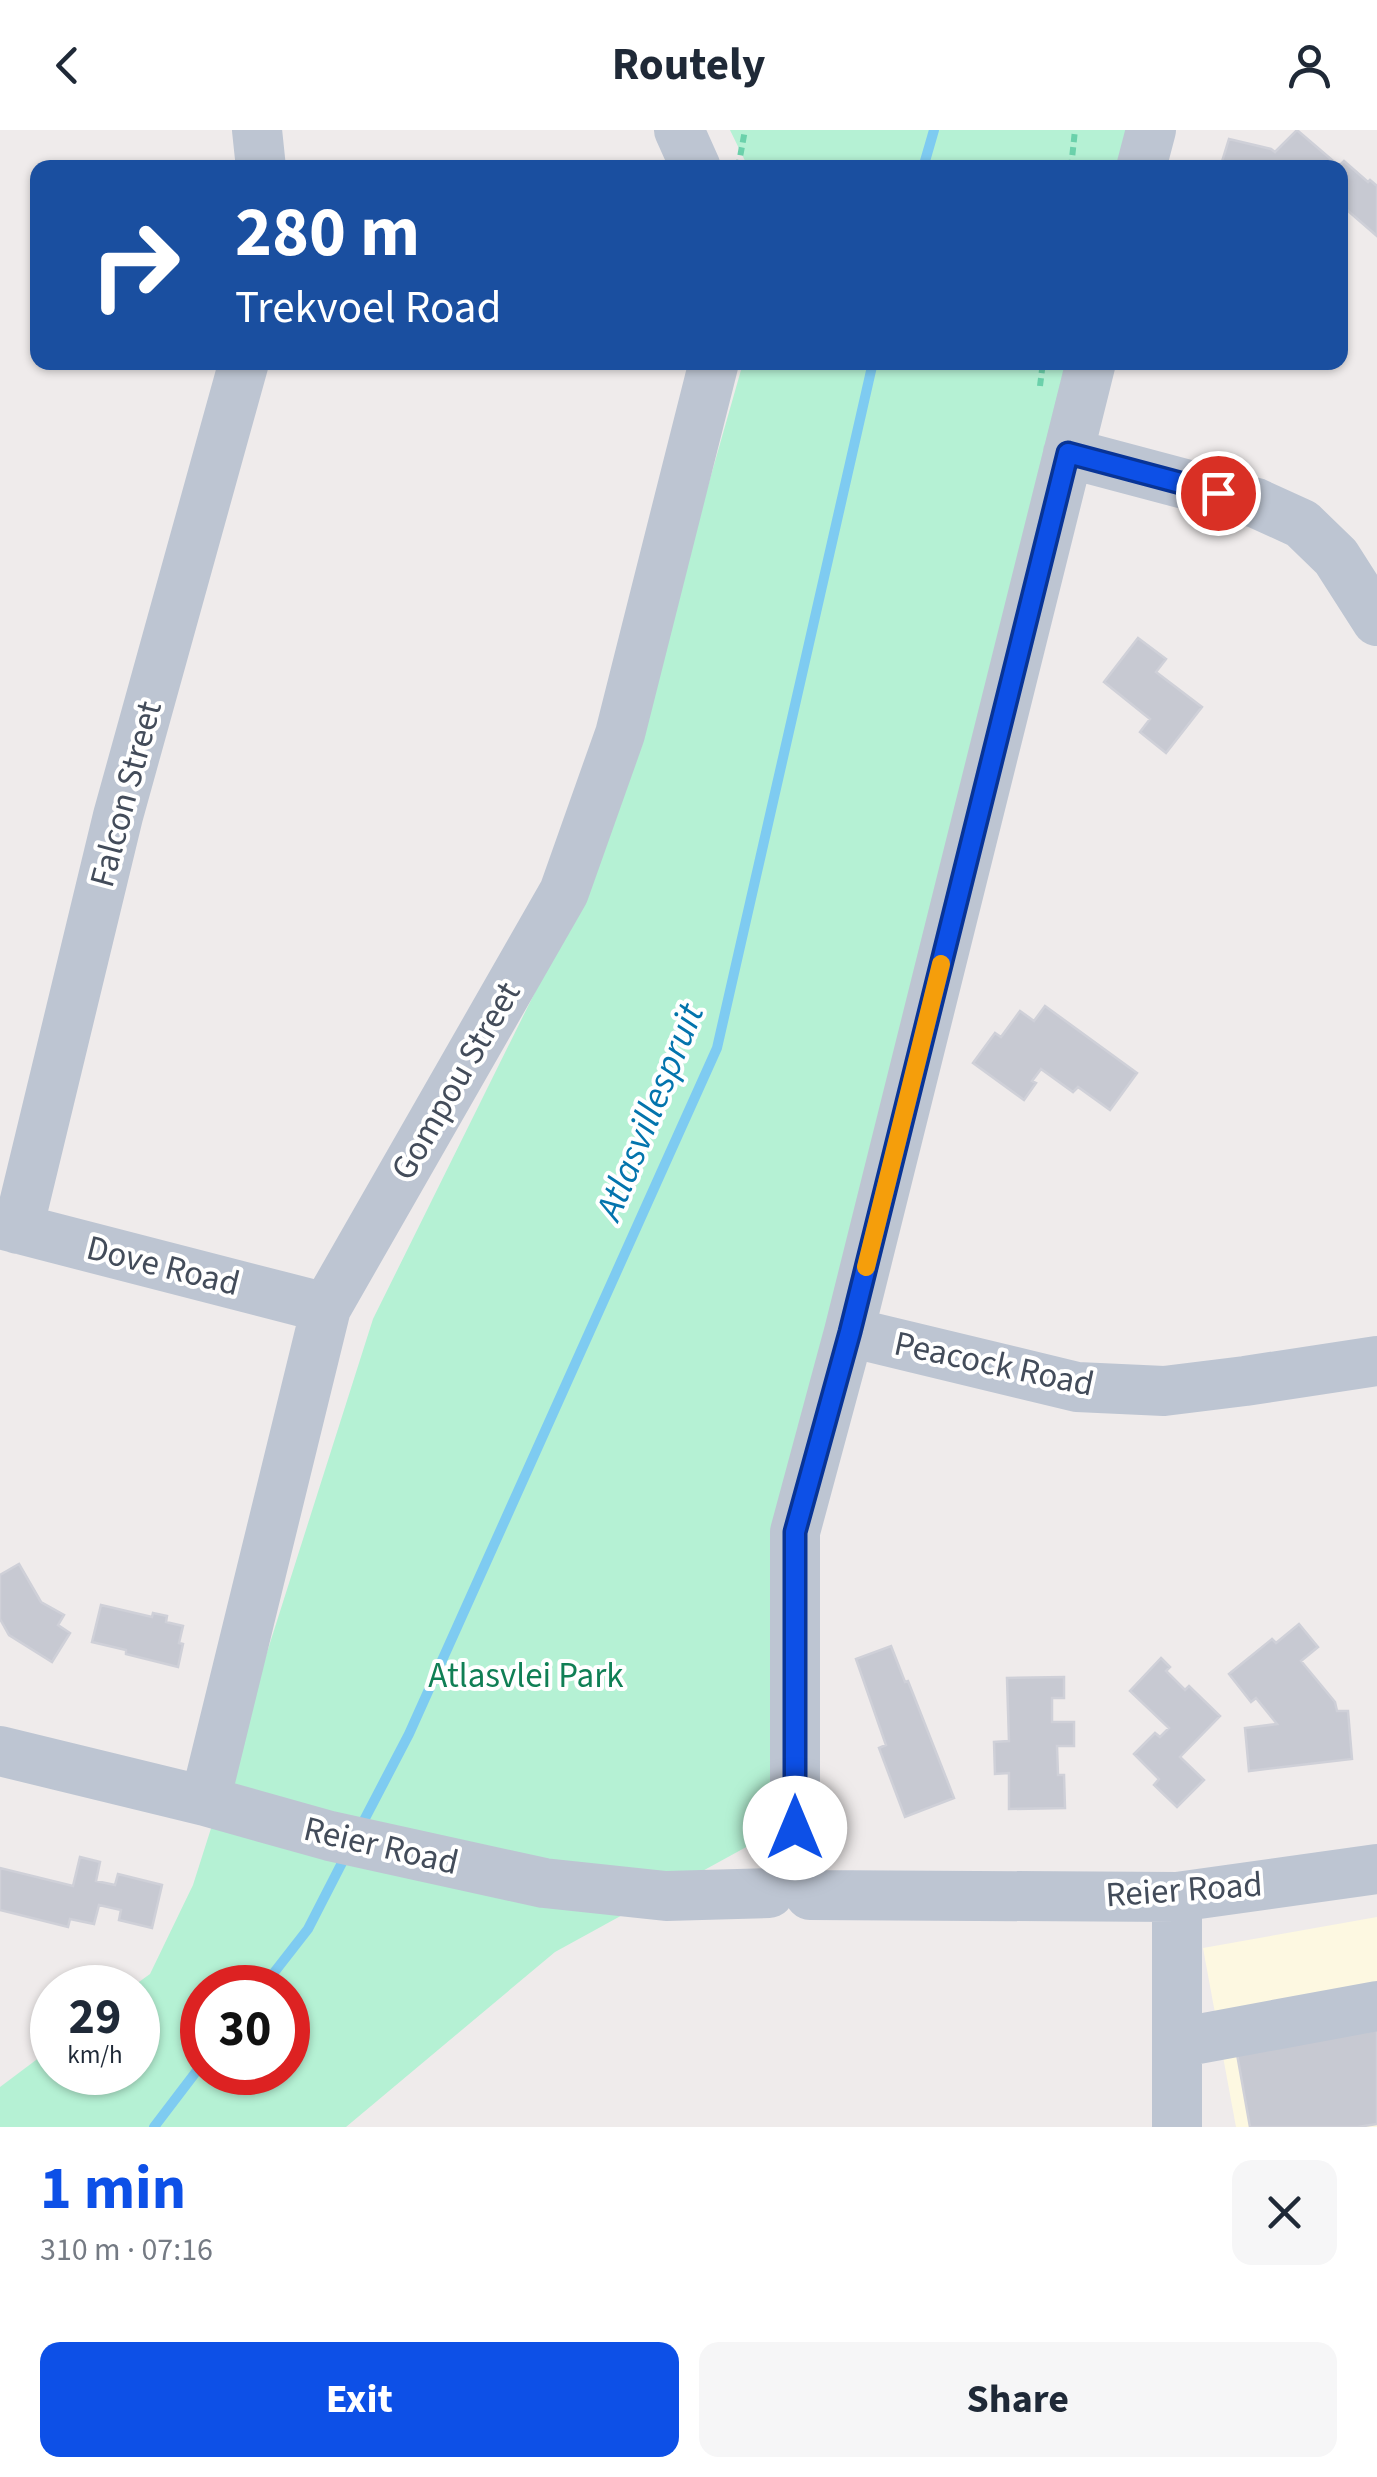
<!DOCTYPE html>
<meta charset="utf-8">
<style>
:root{--surface:#fff;--page:#f6f6f7;--text:#1f2937;--muted:#747a83;--accent:#0d50e7}
body{margin:0;font-family:"Source Sans 3",sans-serif;background:var(--page);color:var(--text);height:100vh;display:flex;flex-direction:column;font-size:38px;white-space:nowrap}
*{box-sizing:border-box;margin:0}
p{font-size:32px;color:var(--muted)}
.icon{flex:none;width:55px;height:55px;fill:none;stroke:currentColor;stroke-width:2;stroke-linecap:round;stroke-linejoin:round}
.map{position:relative;height:1997px;overflow:hidden}
.details{display:flex;flex-direction:column;background:var(--surface);flex:1}
.details>*{flex:none}
.top-card{position:absolute;left:30px;top:30px;width:1318px;height:210px;border-radius:20px;box-shadow:0 2px 8px #0004;background:#1a4fa0;color:#fff;overflow:hidden}
.speed{position:absolute;left:30px;top:1835px;display:flex;gap:20px;font-size:50px;font-weight:700;text-align:center}
.speed>*{display:grid;place-content:center;width:130px;height:130px;border-radius:50%;background:var(--surface);box-shadow:0 2px 8px #0004;line-height:1}
.speed small{font-size:25px;font-weight:400}
.speed .limit{border:15px solid #d22;background:#fff;color:#111}
.pin{position:absolute;display:grid;place-items:center;width:85px;height:85px;color:#fff;margin:-42px;border:5px solid #fff;border-radius:50%;box-shadow:0 2px 10px #0007}
.me{position:absolute;width:110px;margin:-55px;rotate:0deg;stroke-linejoin:round;filter:drop-shadow(0 0 8px #0008)}
.turn{display:flex;align-items:center;gap:35px;height:210px;padding:0 40px;font-size:45px}
.turn .icon{width:130px;height:130px;stroke-width:2.5}
.turn b{display:block;font-size:70px;line-height:85px}
.round{display:grid;place-items:center;flex:none;width:105px;height:105px;border-radius:20px;background:var(--page)}
.overview{display:flex;align-items:center;justify-content:space-between;height:170px;padding:0 40px}
h1{font-size:60px;font-weight:700;line-height:75px;color:var(--accent)}
.primary-button{display:flex;gap:20px;margin-top:auto;padding:20px 40px}
.primary-button a{flex:1;height:115px;border-radius:20px;background:var(--accent);color:#fff;font-size:40px;font-weight:700;line-height:115px;text-align:center}
.primary-button a+a{background:var(--page);color:var(--text)}
header{display:flex;justify-content:space-between;align-items:center;height:130px;padding:0 40px;background:var(--surface);font-size:45px;font-weight:700}
.map>svg:first-child{display:block}
</style>
<header><svg class="icon" aria-label="back" viewBox="0 0 24 24"><path d="M15 5l-7 7 7 7"/></svg>Routely<svg class="icon" aria-label="person" viewBox="0 0 24 24"><circle cx="12" cy="8" r="4"/><path d="M4 21q1-7 8-7t8 7"/></svg></header>
<div class="map">
<svg width="1377" height="1997" viewBox="0 0 1377 1997">
<rect width="100%" height="100%" fill="#efebeb"/>
<!-- commercial -->
<path fill="#fdf8e1" d="M1377 1787V1997H1236L1203 1818Z"/>
<!-- green -->
<path fill="#b5f1d4" fill-rule="evenodd" d="M730 0H1129L1120 38 748 37Z
M743 233H1073L783 1383 779 1699 555 1822 346 1997H0V1957L52 1918V1942H138V1858L132 1857 150 1844 193 1755 373 1189 603 725ZM202 1858H288V1942H202Z"/>
<g fill="none" stroke-linecap="round" stroke-linejoin="round">
<!-- stream -->
<path stroke="#7ecbf1" stroke-width="10" d="M923 38 934 0
M361 1696 409 1604 717 918 873 232
M262 1858 308 1799 346 1725
M154 1997 202 1934"/>
</g>
<!-- building -->
<path fill="#c7c9d2" stroke="#cfd0d8" stroke-width="2.5" d="M1297 0 1339 36 1344 31 1368 52 1370 50 1377 56V106L1347 80 1345 82 1340 79V38H1220L1229 9 1271 19 1275 22Z
M1138 508 1166 529 1156 542 1202 577 1166 623 1140 602 1150 589 1104 552Z
M1045 876 1137 943 1110 980 1078 957 1073 962 1041 939 1032 951 1036 953 1024 970 973 933 995 903 1001 907 1020 881 1034 891Z
M19 1434 41 1472 64 1485 58 1495 70 1503 52 1532 9 1505 0 1489V1445Z
M101 1475 152 1487 153 1483 167 1486 166 1492 183 1496 179 1513 183 1514 178 1537 126 1524V1520L92 1512Z
M1299 1494 1318 1517 1301 1531 1335 1572 1337 1581H1348L1352 1629 1249 1641 1245 1598 1277 1594 1256 1568 1251 1572 1229 1544 1272 1509 1276 1513Z
M891 1516 905 1552 908 1551 954 1668 905 1687 879 1618 886 1615 856 1529Z
M1161 1528 1170 1537 1166 1541 1185 1560 1189 1556 1220 1586 1180 1627 1204 1650 1177 1677 1154 1655 1159 1649 1134 1624 1155 1603 1160 1607 1169 1598 1130 1561Z
M1064 1547V1568H1052V1592H1074V1616H1057L1058 1645H1064L1065 1678 1009 1679V1643L995 1644 994 1612 1009 1611 1007 1548Z
M80 1727 100 1732 96 1751 115 1755 118 1744 162 1755 152 1798 119 1790 121 1780 99 1775 94 1794 70 1789 68 1797 0 1780V1738L73 1756Z
M1377 1900V1994L1358 1997H1250L1237 1924Z"/>
<g fill="none" stroke-linecap="round" stroke-linejoin="round">
<!-- path -->
<path stroke="#6bd1ab" stroke-width="6" stroke-dasharray="8 5" stroke-linecap="butt" d="M738 38 745 0
M1071 38 1075 0
M1040 256 1043 232"/>
<!-- minor -->
<path stroke="#bdc5d2" stroke-width="50" d="M257 0 261 38
M679 0 696 38
M1141 38 1151 0
M1068 323 1256 373 1302 394 1336 427 1377 491
M0 1094 326 1178
M18 1099 118 686 244 232
M849 1202 1077 1257 1164 1261 1245 1251 1377 1231
M0 1621 205 1671 330 1706 544 1753 666 1766 769 1763
M205 1671 326 1178 564 762 620 604 714 232
M795 1736V1402L849 1202 1091 232
M810 1765 1177 1767 1377 1739
M1177 1767V1997
M1177 1913 1377 1876"/>
</g>
<g fill="none" stroke-linecap="round" stroke-linejoin="round">
<defs>
<path id="route" d="M795 1698V1402L850 1202 1068 323 1218 363"/>
</defs>
<!-- route casing -->
<use href="#route" stroke="#083496" stroke-width="25"/>
<!-- route -->
<use href="#route" stroke="#0d50e7" stroke-width="18"/>
<!-- slow -->
<path stroke="#f59e0b" stroke-width="18" d="M866 1137 941 834"/>
</g>
<g text-anchor="middle" dominant-baseline="central" stroke-width="8" stroke-linejoin="round" paint-order="stroke">
<!-- street labels -->
<g font-size="35" fill="#434c5a" stroke="#fff">
<text transform="translate(126 664) rotate(-75)">Falcon Street</text>
<text transform="translate(456 951) rotate(-60)">Gompou Street</text>
<text transform="translate(163 1136) rotate(14)">Dove Road</text>
<text transform="translate(994 1234) rotate(12)">Peacock Road</text>
<text transform="translate(381 1716) rotate(13)">Reier Road</text>
<text transform="translate(1184 1760) rotate(-4)">Reier Road</text>
</g>
<!-- park labels -->
<g font-size="35" fill="#107f55" stroke="#fff">
<text x="526" y="1546">Atlasvlei Park</text>
</g>
<!-- water labels -->
<g font-size="38" font-style="italic" fill="#0374ad" stroke="#fff">
<text transform="translate(650 982) rotate(-68)">Atlasvillespruit</text>
</g>
</g>
</svg>
<div class="speed"><div>29<small>km/h</small></div><div class="limit">30</div></div>
<div class="pin" style="left:1218px;top:363px;background:#d93025"><svg class="icon" aria-label="arrive" viewBox="0 0 24 24"><path d="M6 21V4h12l-3 4 3 4H6"/></svg></div>
<svg class="me" style="left:795px;top:1698px" viewBox="-20 -20 40 40"><circle r="19" fill="#fff"/><path d="M0-13L10 11 0 6-10 11z" fill="#0d50e7"/></svg>
<div class="top-card">
<div class="turn"><svg class="icon" aria-label="right" viewBox="0 0 24 24"><path d="M7 20v-9h11M14 6l5 5-5 5"/></svg><div><b>280 m</b>Trekvoel Road</div></div>
</div>
</div>
<section class="details">
<div class="overview"><div><h1>1 min</h1><p>310 m · 07:16</p></div><a class="round"><svg class="icon" aria-label="close" viewBox="0 0 24 24"><path d="M6 6l12 12M18 6L6 18"/></svg></a></div>
<div class="primary-button"><a>Exit</a><a>Share</a></div>
</section>
